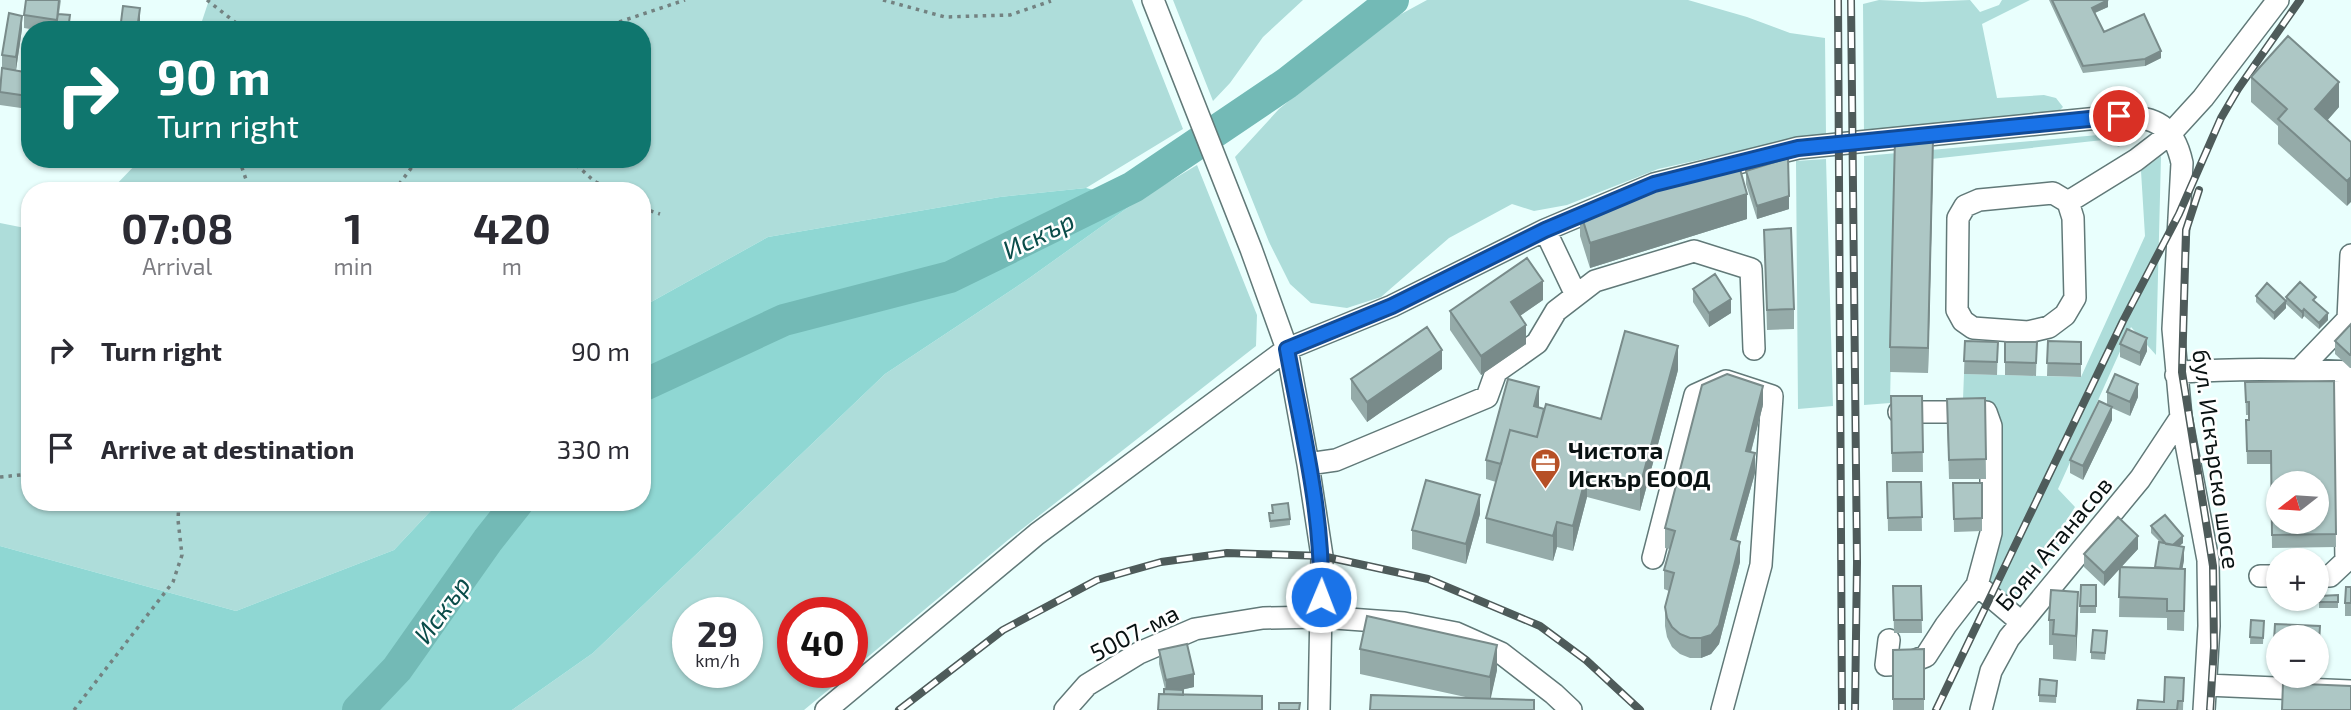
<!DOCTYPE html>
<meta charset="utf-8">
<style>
:root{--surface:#fff;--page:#f2f2f3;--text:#2b2b33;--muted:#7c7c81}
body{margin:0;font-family:"Exo 2",sans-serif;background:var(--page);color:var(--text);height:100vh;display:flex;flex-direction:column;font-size:26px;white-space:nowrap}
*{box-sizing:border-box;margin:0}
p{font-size:23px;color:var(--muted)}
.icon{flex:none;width:38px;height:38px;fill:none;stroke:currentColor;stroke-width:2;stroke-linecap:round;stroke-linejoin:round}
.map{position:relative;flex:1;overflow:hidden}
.drawer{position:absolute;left:21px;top:182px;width:630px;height:329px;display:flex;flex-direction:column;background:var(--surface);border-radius:28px;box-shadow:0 2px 5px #0004}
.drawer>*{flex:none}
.hud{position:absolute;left:21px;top:21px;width:630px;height:147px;border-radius:28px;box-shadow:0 2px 5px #0004;background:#0f766e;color:#fff;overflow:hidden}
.needle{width:46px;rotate:253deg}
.buttons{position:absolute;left:2266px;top:471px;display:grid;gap:14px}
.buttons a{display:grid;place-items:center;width:63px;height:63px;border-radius:50%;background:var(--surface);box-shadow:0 2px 5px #0004;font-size:35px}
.speed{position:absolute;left:672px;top:597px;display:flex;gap:14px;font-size:35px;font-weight:700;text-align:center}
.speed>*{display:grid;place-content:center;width:91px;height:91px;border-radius:50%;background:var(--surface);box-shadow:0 2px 5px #0004;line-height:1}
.speed small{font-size:18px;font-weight:400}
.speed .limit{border:10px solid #d22;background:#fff;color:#111}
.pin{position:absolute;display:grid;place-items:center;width:60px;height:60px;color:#fff;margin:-30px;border:4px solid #fff;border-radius:50%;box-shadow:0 2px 7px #0007}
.me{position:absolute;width:77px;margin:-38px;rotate:1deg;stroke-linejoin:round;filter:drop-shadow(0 0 5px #0008)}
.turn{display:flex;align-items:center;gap:24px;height:147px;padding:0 21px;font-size:32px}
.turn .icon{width:91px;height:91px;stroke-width:2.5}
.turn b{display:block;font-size:49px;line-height:60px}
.eta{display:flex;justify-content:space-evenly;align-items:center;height:119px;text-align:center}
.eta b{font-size:42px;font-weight:700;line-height:49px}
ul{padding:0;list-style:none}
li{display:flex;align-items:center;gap:21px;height:98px;padding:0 21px}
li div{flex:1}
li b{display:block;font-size:26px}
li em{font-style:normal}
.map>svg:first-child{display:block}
</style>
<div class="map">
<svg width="2351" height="710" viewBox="0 0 2351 710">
<rect width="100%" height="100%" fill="#e9fffd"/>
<!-- green -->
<path fill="#aeddda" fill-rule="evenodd" d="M209 0H1132L1183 129 1086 188 1000 197 768 237 642 307V191H110L141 159H642V30H199Z
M1173 0H1303L1263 37 1230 83 1213 101Z
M1427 0H1688L1747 17 1790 33 1825 38 1826 135 1794 139 1658 169 1567 205 1534 211 1512 204 1449 238 1381 297 1347 308 1311 303 1290 284 1269 242 1235 157 1279 109 1381 25Z
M1879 0 1922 2 1970 0 1980 12 1999 5 2002 0H2030L1982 24 1997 98 2044 95 2056 98 2063 107 2055 115 1864 135 1863 4Z
M2131 132 2119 147 2103 140 1895 163 1890 403 1864 405V156Z
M2161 156 2156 355 2131 327 2058 489 2075 507 2056 537 2062 544 2015 603 1988 584 2003 531 1991 405 1963 399 1964 374 2081 377 2145 236 2141 171Z
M1826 159 1833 406 1798 409 1796 161Z
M1197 165 1257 315 1256 346 1008 540 852 670V612H793V672H850L804 710H512L593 653 885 374 1028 279 1137 201ZM688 612H747V672H688Z
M0 223 30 229V502H439L394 550 236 611 0 546Z"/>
<!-- forest -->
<path fill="#8fd7d3" d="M1086 188 1137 201 1028 279 885 374 593 653 512 710H0V546L236 611 394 550 439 502H642V307L768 237 1000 197Z"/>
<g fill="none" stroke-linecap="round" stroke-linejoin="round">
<!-- river -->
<path stroke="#73bab6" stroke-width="32" d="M642 386 784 320 950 277 1133 187 1287 83 1393 0
M358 710 397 669 488 540 518 502"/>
<defs>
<path id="minor" d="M1153 0 1251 249 1287 349 1308 464 1322 556 1319 710
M2053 193 2068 202 2073 218 2075 298 2065 315 2049 327 2028 332 1973 328 1963 321 1957 310 1958 218 1965 206 1979 200Z
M2068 202 2136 160 2171 133 2203 98 2278 0
M1545 230 1576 295
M2300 369 2348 319 2351 255
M2176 375 2182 372C2239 368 2294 369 2351 372
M1308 464 1336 460 1487 397 1496 372 1537 343 1556 311 1595 281 1694 251 1751 269 1754 349
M1653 558 1695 395 1726 381 1772 396 1761 565 1722 710
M2260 576H2278
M2317 576H2330L2346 561 2343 372
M1977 585 2021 622
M1889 640 1886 665 1906 664 1926 656 1946 625 1977 585 1991 533V426L1986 412H1899
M2206 685 2351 691
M826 710 1037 534 1287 349 1392 306 1545 230 1654 184 1798 148 2119 116C2156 116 2174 126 2182 163L2173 329 2181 417 2208 560 2209 626 2204 710
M1065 710 1087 685 1139 653 1195 629 1263 618 1321 617 1404 623 1456 633 1501 653 1554 694 1571 710
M1981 710 1991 671 2009 638 2140 479 2181 417"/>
</defs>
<!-- minor casing -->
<use href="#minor" stroke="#617978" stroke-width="24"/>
<!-- path -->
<path stroke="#738281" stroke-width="3.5" stroke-dasharray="3.5 5" stroke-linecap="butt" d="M207 0 245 30
M883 0 945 17 1010 15 1051 1
M595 30 685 0
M239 159 250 191
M570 159 594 181 612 191
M394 191 418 159
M642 208 660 214
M0 477 30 474
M74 710 173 582 182 555 178 520 179 502"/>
<!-- minor -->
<use href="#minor" stroke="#fff" stroke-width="21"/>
<defs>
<path id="rail" d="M1838 0 1842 710
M1851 0 1857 562 1855 710
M2199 190 2186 230 2182 372 2213 566 2214 647 2210 710
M899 710 1003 630 1097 580 1161 562 1227 553 1322 556 1428 579 1540 626 1586 660 1640 710
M1936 710 2123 321 2179 214 2221 118 2238 89 2300 0"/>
</defs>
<!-- rail casing -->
<use href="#rail" stroke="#4e5b5a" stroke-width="8"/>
<!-- rail -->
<use href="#rail" stroke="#fff" stroke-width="5" stroke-dasharray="16" stroke-linecap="butt"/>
</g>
<!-- wall -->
<path fill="#95aba9" d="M61 0 59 14 70 22 69 30H36L24 28V15Z
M2049 0H2108V7L2095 13 2104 32 2161 58 2145 66 2083 73Z
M22 29 16 70 30 73 28 109 0 105V84L2 68V55Z
M2251 77 2339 107 2327 121 2351 142 2347 206 2278 144V126L2251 102Z
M1933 164 1928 373 1890 372V347Z
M1746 171 1789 209 1757 219 1746 184Z
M1580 211 1747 219 1590 268 1580 236Z
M1764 230 1794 309V329L1767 330Z
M1693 289 1731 313 1709 327 1693 302Z
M2256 296 2286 308 2274 320 2256 302Z
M2286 297 2316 302 2328 320 2319 329 2304 316 2302 319 2286 304Z
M1543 300 1520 316 1526 344 1481 375 1450 330V311Z
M2351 324V368H2350L2335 354V341Z
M1965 341 1998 342 1997 375 1964 374Z
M2048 341 2081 342V377L2047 376Z
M2005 342H2037L2036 376 2005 375Z
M2120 344 2147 351 2140 366 2120 357Z
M1442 369 1367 422 1351 399V379Z
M1678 370 1640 511 1587 497 1573 551 1557 547 1553 561 1486 543V518L1496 482 1486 479V460L1539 408 1601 419Z
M2334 381 2336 547 2272 548 2271 464H2247L2246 420H2249V415H2246L2245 382Z
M2107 392 2138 397 2130 416 2112 408V420L2083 480 2070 473V460L2107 404Z
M1891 396H1922L1923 472H1892Z
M1985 398 1986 479H1949L1947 418Z
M1763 405 1751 452 1755 473 1736 541 1740 562 1719 644 1711 654 1701 658H1690L1680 654 1672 647 1667 637 1665 626V607L1669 591 1664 589V570L1670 549 1665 548V528Z
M1887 482H1921L1922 531H1888Z
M1953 483H1982V531L1954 532Z
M1272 505 1290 519V525L1270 528 1269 513H1272Z
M1480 514 1466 564 1412 549V530Z
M2151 526 2183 543 2179 546 2184 560 2182 569H2185L2184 631 2167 630V618L2119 617 2120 568 2104 586 2084 567V554L2138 549 2121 567 2155 568 2160 542 2151 533Z
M2081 585H2096V613H2080Z
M1893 586H1921L1922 633H1894Z
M2351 587V616H2345V603Z
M2338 595V608H2319V596Z
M2078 617 2076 661 2053 659V645H2049V620Z
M2251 620 2264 621 2263 644H2250Z
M2275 624 2320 626 2318 666 2317 637H2278V664H2273Z
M2107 631 2105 660 2091 659V652Z
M1360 649 1497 670 1490 699 1470 698 1360 674Z
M1924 649V710H1893V650Z
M1159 650 1194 687 1164 694 1165 689 1159 664Z
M2184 678 2183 710H2137L2164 702Z
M2057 681 2056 703 2039 702V695Z"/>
<!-- shaded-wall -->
<path fill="#798b8a" d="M2108 0V7L2092 14V8Z
M140 8V21L139 30H137Z
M22 16V29L16 70V57Z
M2161 51V58L2145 66V59Z
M30 82V95L28 109V96Z
M2339 82V107L2315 134V109Z
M1933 139V164L1928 373V348Z
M2351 177V202L2347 206V181Z
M1747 194V219L1590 268V243Z
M1789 196V209L1757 219V206Z
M1543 281V300L1511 322V302Z
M1731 299V313L1709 327V313Z
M2286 301V308L2274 320V313Z
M2304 309V316L2302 319V312Z
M2328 313V320L2319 329V323Z
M1526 325V344L1481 375V356Z
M2147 338V351L2140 366V353Z
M1678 346V370L1640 511V486Z
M1442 350V369L1367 422V402Z
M2138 384V397L2130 416V402Z
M1763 386V405L1746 470V451Z
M1539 387V407L1534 426V406Z
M2112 407V420L2083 480V466Z
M1755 453V473L1731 558V539Z
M1587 472V497L1573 551V526Z
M1480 495V514L1466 564V544Z
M1557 522V547L1553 561V536Z
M2138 536V549L2104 586V573Z
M2183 536V543L2170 554V548Z
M1740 542V562L1719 644 1711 654 1701 658V638Z
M2184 547V560L2180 584V571Z
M2078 592V617L2076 661V636Z
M1497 645V670L1490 702V677Z
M1194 674V687L1166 693V680Z"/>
<!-- building -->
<path fill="#adc7c5" stroke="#798b8a" stroke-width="2" fill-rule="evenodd" d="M26 0H59L57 20 24 15Z
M2052 0H2108L2092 8 2104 32 2144 14 2161 51 2145 59 2083 66Z
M123 6 140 8 137 30H120Z
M9 13 22 16 16 57 2 55Z
M58 14 70 15 68 30H55Z
M2288 36 2339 82 2315 109 2351 142V177L2347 181 2278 119 2287 109 2251 77Z
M2 68 30 73 28 96 0 92Z
M1895 138 1933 139 1928 348 1890 347Z
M1788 158 1789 196 1757 206 1746 171Z
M1738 162 1747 194 1590 243 1580 211Z
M1791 228 1794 309 1767 310 1764 230Z
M1527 258 1543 281 1511 302 1526 325 1481 356 1450 311Z
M1715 274 1731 299 1709 313 1693 289Z
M2300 282 2316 297 2313 300 2328 313 2319 323 2304 309 2302 312 2286 297Z
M2267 283 2286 301 2274 313 2256 296Z
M2351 324V355H2350L2335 341Z
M1427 327 1442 350 1367 402 1351 379Z
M2127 329 2147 338 2140 353 2120 344Z
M1625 331 1678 346 1640 486 1587 472 1573 526 1557 522 1553 536 1486 518 1510 430 1537 437 1546 404 1601 419Z
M1965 341 1998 342 1997 362 1964 361Z
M2048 341 2081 342V364L2047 363Z
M2005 342H2037L2036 363 2005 362Z
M1727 374 1763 386 1746 451 1755 453 1731 539 1740 542 1719 625 1711 635 1701 638H1690L1680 634 1672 627 1667 618 1665 607 1674 573 1664 570 1675 531 1665 528 1702 385Z
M2115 374 2138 384 2130 402 2107 392Z
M1508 379 1539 387 1534 406 1544 409 1537 437 1510 430 1501 464 1486 460Z
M2334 381 2336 534 2272 535 2271 451H2247L2246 420H2249V402H2246L2245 382ZM2278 483H2317V522H2278Z
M1891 396H1922L1923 452 1892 453Z
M1985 398 1986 459 1949 460 1947 399Z
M2099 401 2112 407 2083 466 2070 460Z
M1426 480 1480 495 1466 544 1412 530Z
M1887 482H1921L1922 517 1888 518Z
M1953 483H1982V518L1954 519Z
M1288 503 1290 519 1270 521 1269 513H1273L1272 505Z
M2165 515 2183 536 2173 545 2166 544 2151 526Z
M2118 517 2138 536 2104 573 2084 554Z
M2159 542 2184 547 2180 569 2155 567Z
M2120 567 2185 569 2184 611H2167V599L2119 597Z
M2081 585H2096V606H2080Z
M1893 586H1921L1922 620H1894Z
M2346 587H2351V603H2345Z
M2051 590 2078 592 2076 636 2053 634 2054 620H2049Z
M2338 595V602H2319V596Z
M1367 616 1497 645 1490 677 1360 649Z
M2251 620 2264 621 2263 638 2250 637Z
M2275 624 2320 626 2318 660 2317 637H2278V658L2273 657Z
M2093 630 2107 631 2105 653 2091 652Z
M1187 644 1194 674 1166 680 1159 650Z
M1924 649V699H1893V650Z
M2165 677 2184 678 2183 701H2178L2177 710H2137L2138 700 2164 702Z
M2040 679 2057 681 2056 696 2039 695Z
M2283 683 2351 686V710H2282Z
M1164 689 1183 690V695L1164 694Z
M1159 694 1262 696V710H1158Z
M1371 695 1534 700V710H1370Z
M1279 703H1300L1299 710H1279Z"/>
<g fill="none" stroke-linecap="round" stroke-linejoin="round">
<defs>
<path id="route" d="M1321 597C1323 513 1302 431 1287 349L1392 306 1545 230 1654 184 1798 148 2119 116"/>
</defs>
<!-- route casing -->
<use href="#route" stroke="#114b97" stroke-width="18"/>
<!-- route -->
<use href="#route" stroke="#1a73e8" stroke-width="12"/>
</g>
<!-- icons -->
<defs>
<symbol id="office-pin" viewBox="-11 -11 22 30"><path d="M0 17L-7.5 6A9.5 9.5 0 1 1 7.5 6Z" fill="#b65026" stroke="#fff"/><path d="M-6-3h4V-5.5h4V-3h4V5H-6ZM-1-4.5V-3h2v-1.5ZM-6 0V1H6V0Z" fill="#fff"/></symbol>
</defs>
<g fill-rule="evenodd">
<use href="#office-pin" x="1528" y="446" width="35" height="47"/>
</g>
<g text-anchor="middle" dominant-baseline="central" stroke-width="5" stroke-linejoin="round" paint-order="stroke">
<!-- poi labels -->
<g font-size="24" font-weight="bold" fill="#091212" stroke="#fff" text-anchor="start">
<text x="1568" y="449">Чистота<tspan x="1568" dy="28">Искър ЕООД</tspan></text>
</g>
<!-- street labels -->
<g font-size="24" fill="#091212" stroke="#fff">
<text transform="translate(2217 459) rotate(82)">бул. Искърско шосе</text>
<text transform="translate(2053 543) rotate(-50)">Боян Атанасов</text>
<text transform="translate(1134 632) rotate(-27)">5007-ма</text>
</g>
<!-- water labels -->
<g font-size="26" font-style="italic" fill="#0a4c49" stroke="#fff">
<text transform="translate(1038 234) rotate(-26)">Искър</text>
<text transform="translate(441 609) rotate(-54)">Искър</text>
</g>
</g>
</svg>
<div class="buttons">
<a><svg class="needle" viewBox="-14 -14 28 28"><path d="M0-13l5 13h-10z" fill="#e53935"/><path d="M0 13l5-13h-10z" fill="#7c7c81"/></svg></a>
<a>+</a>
<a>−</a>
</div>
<div class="speed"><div>29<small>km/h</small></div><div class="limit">40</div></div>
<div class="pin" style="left:2119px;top:116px;background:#d93025"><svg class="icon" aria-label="arrive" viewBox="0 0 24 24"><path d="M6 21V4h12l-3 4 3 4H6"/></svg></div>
<svg class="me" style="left:1321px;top:597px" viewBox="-20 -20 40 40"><circle r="17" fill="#1a73e8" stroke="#fff" stroke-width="3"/><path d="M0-11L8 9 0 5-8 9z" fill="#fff"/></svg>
<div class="hud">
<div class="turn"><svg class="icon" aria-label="right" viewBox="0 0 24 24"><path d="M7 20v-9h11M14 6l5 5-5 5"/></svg><div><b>90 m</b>Turn right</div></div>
</div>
<section class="drawer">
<div class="eta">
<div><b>07:08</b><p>Arrival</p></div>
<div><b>1</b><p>min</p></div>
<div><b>420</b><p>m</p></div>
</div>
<ul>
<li><svg class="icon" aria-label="right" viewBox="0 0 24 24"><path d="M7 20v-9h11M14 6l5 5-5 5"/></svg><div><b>Turn right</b></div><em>90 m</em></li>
<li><svg class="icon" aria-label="arrive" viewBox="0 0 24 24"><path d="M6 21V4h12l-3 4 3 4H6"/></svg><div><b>Arrive at destination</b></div><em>330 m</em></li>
</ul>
</section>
</div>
